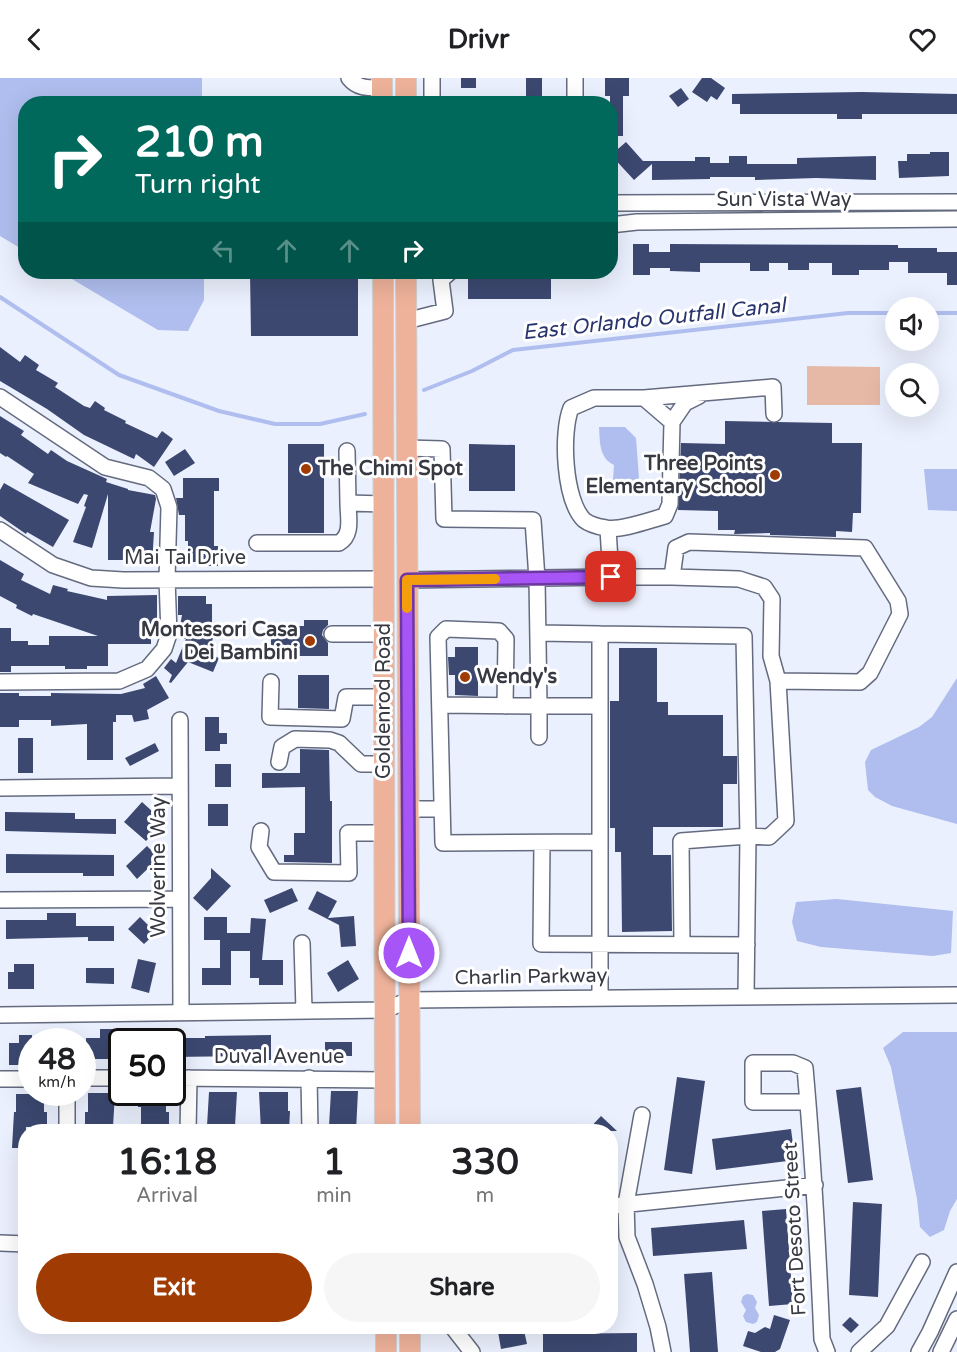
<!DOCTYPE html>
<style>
:root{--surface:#fff;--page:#f6f6f6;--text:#202124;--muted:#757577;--accent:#a03c03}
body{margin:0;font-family:"Varela Round",sans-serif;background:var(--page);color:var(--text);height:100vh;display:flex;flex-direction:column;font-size:22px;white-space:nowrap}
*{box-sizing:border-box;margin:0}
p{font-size:20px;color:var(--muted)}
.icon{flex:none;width:33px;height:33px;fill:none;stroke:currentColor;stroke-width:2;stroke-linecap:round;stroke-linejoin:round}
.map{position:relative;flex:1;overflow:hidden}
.sheet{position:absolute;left:18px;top:1046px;width:600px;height:210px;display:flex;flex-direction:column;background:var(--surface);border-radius:24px;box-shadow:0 6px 24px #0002}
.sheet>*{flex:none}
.top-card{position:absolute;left:18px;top:18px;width:600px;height:183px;border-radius:24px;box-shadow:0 6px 24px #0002;background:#00695c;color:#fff;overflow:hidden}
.fabs{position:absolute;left:885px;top:219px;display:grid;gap:12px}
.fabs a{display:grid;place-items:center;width:54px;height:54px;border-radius:50%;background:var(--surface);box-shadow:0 6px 24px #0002;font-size:30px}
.speed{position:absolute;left:18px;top:950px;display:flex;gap:12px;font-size:30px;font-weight:700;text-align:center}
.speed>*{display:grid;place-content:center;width:78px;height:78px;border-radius:50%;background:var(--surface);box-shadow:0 6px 24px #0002;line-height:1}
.speed small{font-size:15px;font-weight:400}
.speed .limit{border:3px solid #111;border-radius:9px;background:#fff;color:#111}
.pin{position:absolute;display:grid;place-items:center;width:51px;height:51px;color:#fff;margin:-26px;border-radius:12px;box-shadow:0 3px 9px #0006}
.me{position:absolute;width:66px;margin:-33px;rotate:0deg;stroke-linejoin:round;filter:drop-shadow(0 0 4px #0008)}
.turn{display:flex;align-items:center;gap:21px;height:126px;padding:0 18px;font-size:27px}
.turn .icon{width:78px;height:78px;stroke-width:2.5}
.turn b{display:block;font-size:42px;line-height:51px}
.lanes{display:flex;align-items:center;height:57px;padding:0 18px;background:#0003;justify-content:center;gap:30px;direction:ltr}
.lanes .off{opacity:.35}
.eta{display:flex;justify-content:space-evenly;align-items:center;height:102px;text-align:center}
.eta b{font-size:36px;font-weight:800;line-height:42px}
.action{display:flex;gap:12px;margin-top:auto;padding:12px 18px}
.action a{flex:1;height:69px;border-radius:36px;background:var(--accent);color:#fff;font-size:24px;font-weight:800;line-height:69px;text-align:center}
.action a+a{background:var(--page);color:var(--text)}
header{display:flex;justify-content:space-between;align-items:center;height:78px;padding:0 18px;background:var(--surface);font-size:27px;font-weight:800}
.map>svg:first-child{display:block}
</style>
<header><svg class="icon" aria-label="back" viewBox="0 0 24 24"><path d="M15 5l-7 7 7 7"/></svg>Drivr<svg class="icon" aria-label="heart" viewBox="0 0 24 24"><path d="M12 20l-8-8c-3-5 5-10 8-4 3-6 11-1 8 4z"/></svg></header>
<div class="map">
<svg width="957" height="1274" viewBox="0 0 957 1274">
<rect width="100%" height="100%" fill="#ebf0fe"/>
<!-- green -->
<path fill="#e6b9a7" d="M807 288 880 289V327H807Z"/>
<!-- water -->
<path fill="#afbeee" d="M0 0H202V25L26 26 25 173 0 158Z
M60 194H204V222L188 253 158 252Z
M599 349H625L636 360 639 400 630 413 613 402 614 387C599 380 600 364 599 349Z
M924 391H957V433L928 432Z
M957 600V746L892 728 875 719 868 712 865 684 871 672 919 649 932 639Z
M837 821 953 833 951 875 933 878 821 869 797 863 792 844 796 824Z
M903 954H957V1121L950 1133 944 1152 930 1159 920 1149 917 1121 891 989 883 970Z
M747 1216 753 1217 757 1224 755 1230 759 1237 757 1244 753 1246 746 1244 743 1238 746 1232 741 1224 743 1218Z"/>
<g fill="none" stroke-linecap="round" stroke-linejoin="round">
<!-- stream -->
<path stroke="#afbeee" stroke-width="4" d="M0 219 119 297 219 333 275 346H320L365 336
M928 235H957
M424 312 472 293 513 272 848 235H896"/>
</g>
<!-- building -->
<path fill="#3c4870" d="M461 0H476V10H461Z
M526 0H542V26H526Z
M605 0H629V18H623V58H610V18H605Z
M702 0H711L725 10 717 22 711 18 707 24 692 14Z
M681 10 689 21 678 29 669 18Z
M862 14 957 16V36H862V41H837V36H740V26H732V16Z
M626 64 643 83H695V79H710V85H729V78H747V86H797V80L876 78V102L816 100 755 102V99H710V101L652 102V86L634 102 611 77Z
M930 74H949V98L899 100 898 83H907V76H930Z
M633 166H649V174H670V166L898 167V170H937V174H957V207H947V195H908V184H889V192H859V197H832V185H809V192H788V185H769V193H750V185H700V194L670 193V190H650V197H633Z
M250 194H358V258H251Z
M551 196V221H468V197Z
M0 269 20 284 25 277 39 287 36 292 58 305 55 309 84 328 90 330 95 323 105 330 104 332 126 343 125 345 157 360 162 353 173 361 154 389 136 376 134 381 84 357 47 331 0 303Z
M0 338 24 353 21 357 48 376 51 372 67 383 107 401 106 404 128 411V412L155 417 156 421 150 454H154L152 486 133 485V482H108V416L92 470 73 464 86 429 84 428 88 417 84 416 78 426 28 405 34 396 7 378 6 379 0 375Z
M725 343 832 345V365H862L861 435H853L852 454 836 453V459L770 457V455L734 456 735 452H718V433L678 432 681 365 725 366Z
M288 366H324V455H288Z
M469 366 515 367V413H469Z
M185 371 195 385 174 398 165 384Z
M183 400H219V413H214V468H218V488H197V484H188V463H185V437H179L176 420H183Z
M4 405 69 442 53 469 27 454 26 456 0 438V412Z
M0 482 24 496 21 502 50 516 53 507 68 511 67 513 107 522V518L157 517V547H151V566H108V588H87V591H65V588H11V594H0V550H11V563H28V567H49V558H98L33 536 32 538 16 530 17 527 0 518Z
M178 518H206V526H212V551L215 552 209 576 219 580 213 594 188 584 171 605 169 604 172 597 164 590 171 581 176 585 186 561 178 559 182 537H178Z
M304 542H328V547L323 552 322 557 328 565V578H280V568L271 569V548H304Z
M455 569H478V618L455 617V597H449L448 579H455Z
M619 570H657V624H668V637H723V678H737V706H723V749H653V777H671L672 853 622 854 621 774H615V750H610V623H619Z
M298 597H329V631L298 630Z
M156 598 169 620 147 632 149 641 134 644 132 637H116V644H113V682H87V646L51 648V642H19V649H0V615H19V618H51V615L121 616 145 610 143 606Z
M205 639H219V655H227V666H220V673H205Z
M18 660H33V695H18Z
M155 665 159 673 130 688 125 680Z
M300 671 329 672 330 723H332V785L284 784V777H294V755H305V709L262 710V695H300Z
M215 686H231V709H215Z
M142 724 164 744 146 763 124 744Z
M208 726H228V748H208Z
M5 734 75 735V741H116V756L5 753Z
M147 768 159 780 137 801 126 788Z
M6 776 114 777V798H83V795H6Z
M211 790 231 808 207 833 193 820 211 800Z
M292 810 298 823 270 835 264 822Z
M317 813 337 823 328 840 354 838 356 868 341 869 339 847 308 831Z
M47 835H76V848H114V863H88V859L6 861V842H47Z
M140 839 156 855 144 866 128 851Z
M204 839H227V855H250L251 840 266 841 262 882H283V907H259V900H250V873H231V907H202V890H220V862H204Z
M138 881 156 885 149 915 131 910Z
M348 882 359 901 338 914 327 895Z
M14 886H34V911H8V894H14Z
M86 890H114V906L86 905Z
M100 951H115L117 981H86V960H100Z
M19 957H32V987H9V965H19Z
M271 957V982H249V978L172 979V960H205V958Z
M325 964H352V978H325Z
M677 999 705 1003 692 1096 664 1092Z
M861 1009 873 1102 848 1105 836 1012Z
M331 1013H358L356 1053H331V1048H329Z
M138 1014H166V1034H169V1049H141V1029H138Z
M209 1014H237L235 1048H207Z
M259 1014H288V1033H290L289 1053H261Z
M88 1015H115L113 1049H85V1034H88Z
M16 1016H44V1034H47V1049H26V1070H12L14 1034H16Z
M601 1038 617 1053H587Z
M791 1051 795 1082 716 1092 712 1061Z
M853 1124 882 1126 878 1219 849 1217Z
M786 1131 793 1226 769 1228 762 1133Z
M744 1142 747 1171 653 1178 651 1150Z
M712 1194 718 1274H690L684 1196Z
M774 1237 790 1242 780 1271 775 1274H761L743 1268 748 1253 755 1255 765 1249 770 1251Z
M850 1239 859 1247 851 1255 842 1247Z
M497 1248H523L527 1266 501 1271Z
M637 1255V1274H543V1256Z"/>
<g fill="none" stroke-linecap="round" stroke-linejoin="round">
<defs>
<path id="minor" d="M349 0C358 11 369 10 382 10
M575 0V26
M432 26V0
M610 125 957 124
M610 147 637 144 957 141
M406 243 445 233 441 202 450 194
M0 319 105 389 149 400 163 411 169 429 167 501 169 556 164 571 147 591 119 603 0 604
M644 320 672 344 670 426 665 438C650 442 621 453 606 450 600 449 589 446 584 442 564 422 561 355 571 330L594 320H644L773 309 774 336
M672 344 685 325 699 318
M407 370 442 371 444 441 533 442 537 501 539 628 440 627
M347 373 348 425 384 426
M0 452 53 487 91 500 123 502 383 501
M257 465H339C353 457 348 439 348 425
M611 499H672L676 470 689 464 865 470 898 523 900 536 870 595 860 604 778 603 786 743 769 759 748 758 681 763 682 866
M672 499 739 501 764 509 772 521 771 578 778 603
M407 502 611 499 608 451
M538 555 600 556V919
M332 556H383
M600 556 744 558 748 758 746 917
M271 604 270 639 342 641 346 619H384
M505 628 506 561 499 553 446 551 438 559 443 765 600 764
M180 642 181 935
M539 659V628H600
M279 684 282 669 295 661 330 662 339 665 361 686H384
M0 710 180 708
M408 731H442
M261 753 259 769 274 794 349 795 348 755H384
M542 765 541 866 747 867
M0 822 180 821
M302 865 304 932
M0 937 385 932 409 922 957 917
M82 1000H122
M172 1000 385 1002
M309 1000 310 1053
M0 1001H32
M67 1014V1053
M808 1024H753V985H793L805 990C813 1080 818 1170 822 1261L827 1274
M642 1037 626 1126 627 1159 645 1206 658 1249 663 1274
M188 1053 189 1000
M610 1128 815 1107
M0 1165 26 1166
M454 1248V1251L472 1274
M859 1274 887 1248 922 1184
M919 1274 930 1254 957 1194
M941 1274 957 1241"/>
<path id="major" d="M382 0V26
M406 0V26
M383 194 385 1053
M406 194 410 1053
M386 1248V1274
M410 1248V1274"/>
</defs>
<!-- minor casing -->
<use href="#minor" stroke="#646b7f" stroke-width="18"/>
<!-- major casing -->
<use href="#major" stroke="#cfd0d2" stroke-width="22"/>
<!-- minor -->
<use href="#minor" stroke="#fff" stroke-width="15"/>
<!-- major -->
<use href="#major" stroke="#eeb29a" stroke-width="20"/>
</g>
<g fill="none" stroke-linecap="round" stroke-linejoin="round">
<defs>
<path id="route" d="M409 875 407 502 611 499"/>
</defs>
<!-- route casing -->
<use href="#route" stroke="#6d37a1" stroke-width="15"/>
<!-- route -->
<use href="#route" stroke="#a855f7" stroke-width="10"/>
<!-- slow -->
<path stroke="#f59e0b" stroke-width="10" d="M407 530V502L495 501"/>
</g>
<!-- markers -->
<g fill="#a03c03" stroke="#fff" stroke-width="2">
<circle cx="306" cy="391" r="6"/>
<circle cx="775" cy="397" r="6"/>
<circle cx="310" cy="563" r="6"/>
<circle cx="465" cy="599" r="6"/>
</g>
<g text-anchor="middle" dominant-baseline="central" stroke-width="6" stroke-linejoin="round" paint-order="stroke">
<!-- street labels -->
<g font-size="20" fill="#373a43" stroke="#fff">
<text x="784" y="122">Sun Vista Way</text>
<text x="185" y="480">Mai Tai Drive</text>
<text transform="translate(384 623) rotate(-90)">Goldenrod Road</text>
<text transform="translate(159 789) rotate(-90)">Wolverine Way</text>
<text transform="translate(531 899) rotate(-1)">Charlin Parkway</text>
<text x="279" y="979">Duval Avenue</text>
<text transform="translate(795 1151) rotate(-93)">Fort Desoto Street</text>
</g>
<!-- poi labels -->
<g font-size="20" font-weight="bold" fill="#373a43" stroke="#fff" text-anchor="end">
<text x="763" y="386">Three Points<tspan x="763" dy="23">Elementary School</tspan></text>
<text x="318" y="391" text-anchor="start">The Chimi Spot</text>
<text x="298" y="552">Montessori Casa<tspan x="298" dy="23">Dei Bambini</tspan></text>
<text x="477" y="599" text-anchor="start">Wendy's</text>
</g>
<!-- water labels -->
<g font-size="21" font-style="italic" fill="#28346d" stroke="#fff">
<text transform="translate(654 241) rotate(-6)">East Orlando Outfall Canal</text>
</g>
</g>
</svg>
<div class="fabs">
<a><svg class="icon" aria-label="sound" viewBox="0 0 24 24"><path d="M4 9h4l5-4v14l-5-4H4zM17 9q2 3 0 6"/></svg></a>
<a><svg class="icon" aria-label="search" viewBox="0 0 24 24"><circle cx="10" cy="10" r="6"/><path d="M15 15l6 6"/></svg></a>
</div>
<div class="speed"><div>48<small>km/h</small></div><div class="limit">50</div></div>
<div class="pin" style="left:611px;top:499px;background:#d93025"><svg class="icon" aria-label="arrive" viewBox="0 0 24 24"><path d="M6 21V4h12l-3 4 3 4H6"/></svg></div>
<svg class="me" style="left:409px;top:875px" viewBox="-20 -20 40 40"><circle r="17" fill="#a855f7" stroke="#fff" stroke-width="3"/><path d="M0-11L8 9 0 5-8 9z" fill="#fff"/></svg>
<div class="top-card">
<div class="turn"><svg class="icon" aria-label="right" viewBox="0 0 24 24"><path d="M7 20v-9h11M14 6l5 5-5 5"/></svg><div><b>210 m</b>Turn right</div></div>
<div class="lanes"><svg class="icon off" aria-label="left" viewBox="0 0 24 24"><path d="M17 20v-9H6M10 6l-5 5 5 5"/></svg><svg class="icon off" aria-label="ahead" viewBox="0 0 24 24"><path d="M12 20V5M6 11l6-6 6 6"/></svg><svg class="icon off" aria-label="ahead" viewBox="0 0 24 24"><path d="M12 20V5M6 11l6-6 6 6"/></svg><svg class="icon" aria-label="right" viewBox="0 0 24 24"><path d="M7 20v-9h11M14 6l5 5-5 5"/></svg></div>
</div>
<section class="sheet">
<div class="eta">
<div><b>16:18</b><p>Arrival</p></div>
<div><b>1</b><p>min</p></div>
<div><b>330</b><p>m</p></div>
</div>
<div class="action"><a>Exit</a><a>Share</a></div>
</section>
</div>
